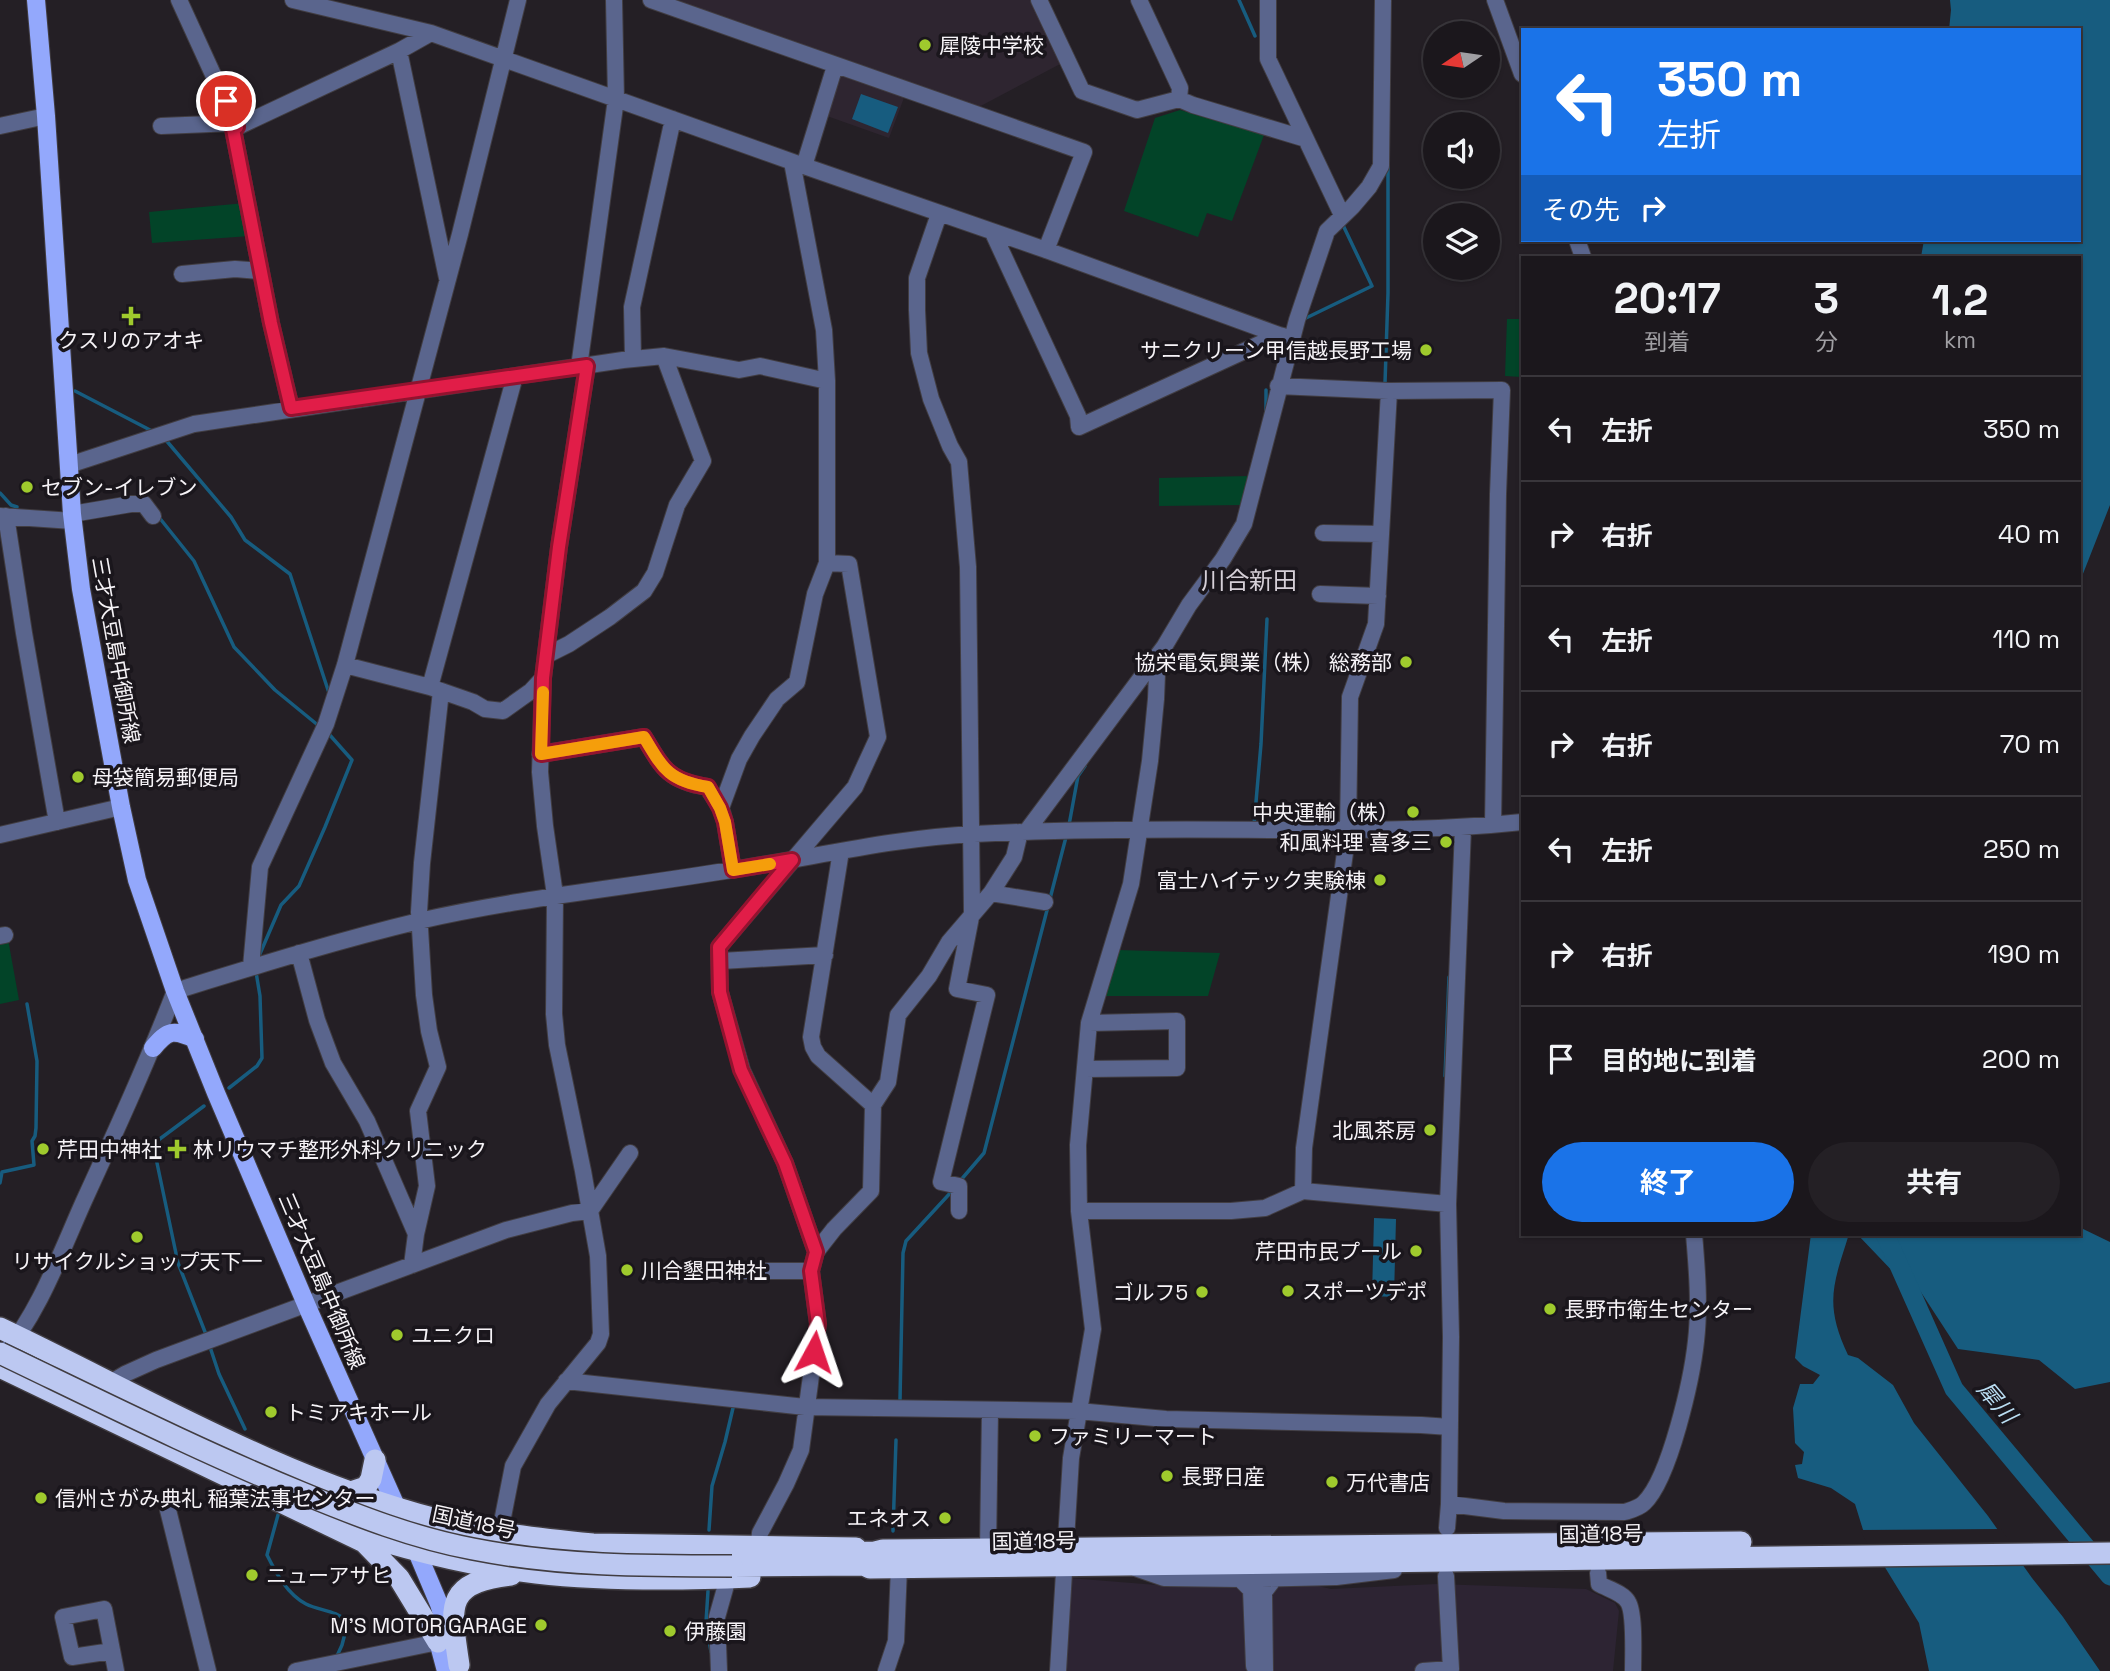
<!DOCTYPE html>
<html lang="ja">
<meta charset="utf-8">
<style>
:root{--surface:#1b171c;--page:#242025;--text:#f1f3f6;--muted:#a09fa3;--line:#39363b;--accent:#1a73e8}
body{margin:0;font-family:"Space Grotesk","Noto Sans JP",sans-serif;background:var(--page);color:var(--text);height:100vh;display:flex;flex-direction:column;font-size:26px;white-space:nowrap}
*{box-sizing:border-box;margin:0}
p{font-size:23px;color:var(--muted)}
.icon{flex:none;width:38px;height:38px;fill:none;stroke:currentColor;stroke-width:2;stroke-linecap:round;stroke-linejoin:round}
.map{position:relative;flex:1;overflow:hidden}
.side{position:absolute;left:1521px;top:256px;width:560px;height:980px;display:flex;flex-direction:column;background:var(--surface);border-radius:0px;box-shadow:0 2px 5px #0004,0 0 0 2px var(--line)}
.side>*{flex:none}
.guide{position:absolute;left:1521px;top:28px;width:560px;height:214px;border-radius:0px;box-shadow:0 2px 5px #0004,0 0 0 2px var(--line);background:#1a73e8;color:#fff;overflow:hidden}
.needle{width:46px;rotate:257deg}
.controls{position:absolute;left:1423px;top:21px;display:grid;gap:14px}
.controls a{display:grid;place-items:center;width:77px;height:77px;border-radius:50%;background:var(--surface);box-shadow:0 2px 5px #0004,0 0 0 2px var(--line);font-size:35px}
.pin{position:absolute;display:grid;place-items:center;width:60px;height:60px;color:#fff;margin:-30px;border:4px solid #fff;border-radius:50%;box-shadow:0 2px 7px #0007}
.me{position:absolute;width:77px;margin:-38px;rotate:5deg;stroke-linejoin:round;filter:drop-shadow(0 0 5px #0008)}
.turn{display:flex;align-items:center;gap:24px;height:147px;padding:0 21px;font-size:32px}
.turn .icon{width:91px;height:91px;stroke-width:2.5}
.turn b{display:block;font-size:49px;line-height:60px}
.then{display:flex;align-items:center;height:66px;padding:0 21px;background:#0003;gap:14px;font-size:26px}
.eta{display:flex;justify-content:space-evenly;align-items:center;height:119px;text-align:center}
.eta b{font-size:42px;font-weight:700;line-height:49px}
.button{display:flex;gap:14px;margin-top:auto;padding:14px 21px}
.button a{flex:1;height:80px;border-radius:42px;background:var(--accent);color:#fff;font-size:28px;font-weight:700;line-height:80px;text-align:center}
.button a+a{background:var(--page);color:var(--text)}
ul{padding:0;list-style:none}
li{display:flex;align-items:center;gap:21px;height:105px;padding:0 21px;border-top:2px solid var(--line)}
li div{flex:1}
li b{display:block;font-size:26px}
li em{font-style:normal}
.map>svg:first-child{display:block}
</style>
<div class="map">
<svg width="2110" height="1671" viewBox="0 0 2110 1671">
<rect width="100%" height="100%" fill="#241f25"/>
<!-- commercial -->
<path fill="#2d2433" d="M1069 1578 1182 1587 1318 1586 1331 1589 1436 1584 1586 1589 1615 1603 1619 1611 1613 1671H1063Z"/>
<!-- built -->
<path fill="#2e2530" d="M663 0H1035L1064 62 975 109Z
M845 74 905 95 889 138 827 116 841 77Z"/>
<!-- green -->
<path fill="#024428" d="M1180 110 1264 135 1232 221 1207 213 1198 237 1124 211 1155 118Z
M245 203 250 236 152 243 149 212Z
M1507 319H1522V377L1505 376Z
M1249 476 1243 505 1159 506V478Z
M8 939 19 1000 0 1004V941Z
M1118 950 1220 953 1208 996H1103Z"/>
<!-- water -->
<path fill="#175c7f" d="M1950 0H2110V505L2079 584V257H1921L1924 240H2079V30H1949L1951 10Z
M861 94 898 107 888 133 852 119Z
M1374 1218 1396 1219 1394 1297 1372 1296Z
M2079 1227 2110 1242V1382L2075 1389 2039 1360 1958 1349 1915 1283 1899 1278 1857 1234H2079Z
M1811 1234H1849C1833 1285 1824 1304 1848 1355L1858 1358 1893 1385 1914 1423 1988 1516 2032 1578 2063 1617 2100 1671H1929L1919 1623 1864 1533 1855 1504 1831 1488 1798 1478 1795 1465 1802 1464 1804 1452 1795 1443 1793 1408 1800 1384H1813L1820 1375 1803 1366 1795 1358Z"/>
<!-- pier -->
<path fill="#241f25" d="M2001 1529 2026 1564 1880 1566 1860 1530Z"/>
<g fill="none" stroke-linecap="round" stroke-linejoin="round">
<!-- stream -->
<path stroke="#175c7f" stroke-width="3.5" d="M1239 0 1255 36
M1304 319 1372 286 1342 223
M1385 383 1388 293V165
M75 391 152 431
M1266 414V390
M165 439 231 517 245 540 290 574 329 693
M0 493 11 505 17 507
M158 516 194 561 234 647 275 690 319 726
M1069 825 1078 776 1085 766
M1254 825 1261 744 1267 619
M259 956 281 905 299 886 325 827 352 760 328 733
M1445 1076 1449 977
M229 1088 257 1066 262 1058 260 996 256 972
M204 1106 153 1144 178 1263 207 1337
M960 1181 984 1153 1066 837
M0 1183 2 1172 34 1165 32 1141 35 1136 36 1128 37 1061 27 1004
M209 1344 219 1374 245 1429
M900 1400 903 1253 906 1241 953 1190
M278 1515 267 1555C276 1573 287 1594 306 1604 320 1611 336 1610 348 1622L342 1645 337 1656
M709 1530 712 1486 725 1442 733 1408
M893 1531 896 1440
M708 1591 706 1622 711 1652"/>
<!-- river -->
<path stroke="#175c7f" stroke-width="19" d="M1885 1234 1954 1389 2110 1576"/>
<!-- minor-tunnel -->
<path stroke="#443f44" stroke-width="16" stroke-dasharray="16 8" stroke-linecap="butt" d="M1596 1526 1597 1554"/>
<defs>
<path id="minor" d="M179 0 237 127
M293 0 431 33 804 166 1046 250 1279 335
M651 0 1084 152 1046 250
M1039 0 1082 91 1137 110 1179 99 1193 105 1306 139
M1139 0 1180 88 1179 99
M1268 0V59L1342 215
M1495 0 1522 74
M399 51 447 278
M0 126 46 116
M161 126 235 123
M804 166 835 66
M939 214 917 278V310L919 353 931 399 950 446 959 462 968 567 972 912 957 989 987 995 941 1182 959 1186V1211
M993 233 1078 416 1079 427 1279 335 1283 336
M1577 240 1583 257
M182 274 235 269 261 271
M633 359 632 307 673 119
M579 367 616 99 614 0
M1278 386 1389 391 1502 390 1498 494 1493 825
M1389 391 1376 624 1350 697 1348 831 1304 1148 1303 1191 1448 1204
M291 408 271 323 233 129 399 51 431 33
M69 465 194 424 623 360 664 356 739 370 760 366 827 381
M72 514 131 504H144L153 516
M0 516 73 521
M6 516 24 633 57 822
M1323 533 1381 534
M1320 594 1378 596
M547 655 569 644 610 617 644 591 655 573 677 505 703 461 664 356
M345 665 430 687 473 702 485 709 503 711 531 691 543 678
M430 687 515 376
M540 754 644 737C663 769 669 781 707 787L721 808
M1026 832 1164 647 1189 605 1223 559 1244 524 1297 320 1327 231 1352 207 1369 187 1381 166 1383 0
M0 835 121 807
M841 851 811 1037 813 1047 818 1056 873 1105
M733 870 725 822 721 808 739 759 752 736 777 699 797 682 815 594 827 563V381L824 330 792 162
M991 893 1045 902
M0 936 5 935
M299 953 317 1020 333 1063 367 1121 416 1234
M721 961 825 955
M251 967 260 867 326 724 345 665 460 234 518 0
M1085 1069 1177 1068V1021L1089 1023
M1079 1211H1231L1265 1208 1303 1191
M816 1252 785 1163 742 1070 720 992 719 947 855 787 878 737 849 564 827 563
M412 1265 416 1234 427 1186 418 1111 438 1067 429 1031 424 995 419 912 422 863 441 691
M694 1271H811
M0 1359C38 1315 59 1257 83 1203 115 1133 147 1063 175 991 256 966 336 941 419 921 524 897 631 887 737 869 816 857 894 838 974 834 1072 829 1171 829 1269 830 1354 830 1438 831 1522 822
M566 1381 805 1407 1078 1411 1166 1419 1421 1425 1450 1427
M110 1383 125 1374 156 1360 506 1230 572 1213 590 1211 630 1153
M1449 1504 1504 1511 1625 1512C1631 1510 1639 1508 1644 1503 1670 1478 1692 1378 1696 1341 1700 1306 1697 1269 1694 1234
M168 1510 208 1671
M1447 1528 1449 1504 1451 1337 1448 1204 1463 828
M500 1532 513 1466 548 1404 598 1343 601 1334 598 1256 583 1171 557 1045 554 1014 555 895 545 826 540 772 543 678 559 547 587 366
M758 1548 760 1533 786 1484 801 1450 818 1324 811 1271 816 1252 834 1229 871 1191 873 1105 888 1082 898 1015 929 976 949 942 991 893 1014 857 1020 832
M988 1549 990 1410
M1135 1568 1164 1578 1240 1579 1336 1577 1394 1570
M1598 1573 1599 1584C1608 1589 1623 1593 1628 1602 1635 1613 1633 1656 1633 1671
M1240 1579 1251 1590 1254 1666 1258 1671
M112 1651 72 1657 63 1617 104 1609 116 1671
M296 1671 438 1642
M719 1671 717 1617 728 1578
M886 1671 896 1641 899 1567
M1058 1671 1071 1458 1093 1329 1079 1211 1078 1145 1089 1023 1131 884 1150 761 1156 699 1157 674 1150 664
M1265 1671 1264 1592 1274 1579
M1423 1671 1451 1669 1446 1576"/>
<path id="major" d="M36 0 46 116 72 514 81 589 121 807 137 880 175 991 216 1093 309 1311 400 1515
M153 1048C168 1030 173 1029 195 1039
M412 1540 439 1604 450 1638
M435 1630 446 1671"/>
<path id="highway" d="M0 1328C143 1396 282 1479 436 1519 487 1533 541 1539 593 1544L856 1548
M0 1367 364 1542 399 1578 438 1642
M351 1492 366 1487 371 1479 375 1460
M333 1526C398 1547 468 1566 536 1573 607 1581 679 1580 750 1577
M842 1553 875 1552 883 1550 1741 1542
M732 1566 864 1565 870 1568 2110 1553
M459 1665C451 1609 442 1582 511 1575"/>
</defs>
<!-- minor casing -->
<use href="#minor" stroke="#413d42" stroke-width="18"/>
<!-- major casing -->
<use href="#major" stroke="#413d42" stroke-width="20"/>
<!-- highway casing -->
<use href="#highway" stroke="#413d42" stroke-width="24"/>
<!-- minor -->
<use href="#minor" stroke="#5a658d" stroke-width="16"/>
<!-- major -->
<use href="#major" stroke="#93a8fc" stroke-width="18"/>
<!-- highway -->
<use href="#highway" stroke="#bcc8f1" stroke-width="21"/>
<defs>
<path id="highway-bridge" d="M0 1353C100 1401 200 1451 302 1493 358 1516 414 1538 473 1549 559 1566 645 1566 732 1566"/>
</defs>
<!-- highway-bridge casing -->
<use href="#highway-bridge" stroke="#413d42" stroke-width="24" stroke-linecap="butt"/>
<!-- highway-bridge -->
<use href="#highway-bridge" stroke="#bcc8f1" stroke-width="21"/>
</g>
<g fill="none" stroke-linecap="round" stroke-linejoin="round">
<defs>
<path id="route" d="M226 101 237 127 233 129 271 323 291 408 587 366 559 547 543 678 541 754 644 737C663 769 669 781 708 787L720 808 725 822 733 870 792 860 719 947 720 992 741 1070 785 1163 816 1252 811 1271 818 1324 814 1352"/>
</defs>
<!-- route casing -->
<use href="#route" stroke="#92132f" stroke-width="18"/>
<!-- route -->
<use href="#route" stroke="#e11d48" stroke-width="12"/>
<!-- slow -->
<path stroke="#f59e0b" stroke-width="12" d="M543 692 541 754 644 737C663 769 669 781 708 787L720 808 725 822 733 870 770 864"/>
</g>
<!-- markers -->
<g fill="#9fca2d" stroke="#1a161c" stroke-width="2.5">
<circle cx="925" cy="45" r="7"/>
<path d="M127.5 305.5h7v7h7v7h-7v7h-7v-7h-7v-7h7z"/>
<circle cx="1426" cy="350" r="7"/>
<circle cx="27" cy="487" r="7"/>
<circle cx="1406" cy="662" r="7"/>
<circle cx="78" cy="777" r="7"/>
<circle cx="1413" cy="812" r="7"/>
<circle cx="1446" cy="842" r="7"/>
<circle cx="1380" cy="880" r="7"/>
<circle cx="1430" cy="1130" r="7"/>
<circle cx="43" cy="1149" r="7"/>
<path d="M173.5 1138.5h7v7h7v7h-7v7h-7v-7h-7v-7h7z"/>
<circle cx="137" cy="1237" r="7"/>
<circle cx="1416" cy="1251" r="7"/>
<circle cx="627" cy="1270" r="7"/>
<circle cx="1288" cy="1291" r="7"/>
<circle cx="1202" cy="1292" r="7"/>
<circle cx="1550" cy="1309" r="7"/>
<circle cx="397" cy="1335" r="7"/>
<circle cx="271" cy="1412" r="7"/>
<circle cx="1035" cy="1436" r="7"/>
<circle cx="1167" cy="1476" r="7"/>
<circle cx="1332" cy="1482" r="7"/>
<circle cx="41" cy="1498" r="7"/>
<circle cx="945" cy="1518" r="7"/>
<circle cx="252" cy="1575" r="7"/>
<circle cx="541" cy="1625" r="7"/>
<circle cx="670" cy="1631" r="7"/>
</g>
<g text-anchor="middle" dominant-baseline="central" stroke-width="7" stroke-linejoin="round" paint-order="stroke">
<!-- poi labels -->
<g font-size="21" fill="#f6f3f7" stroke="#1a161c" text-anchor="start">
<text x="939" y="45">犀陵中学校</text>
<text x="131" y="340" text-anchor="middle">クスリのアオキ</text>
<text x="1412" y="350" text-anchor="end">サニクリーン甲信越長野工場</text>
<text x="41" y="487">セブン-イレブン</text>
<text x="1392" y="662" text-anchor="end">協栄電気興業（株） 総務部</text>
<text x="92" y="777">母袋簡易郵便局</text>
<text x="1399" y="812" text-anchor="end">中央運輸（株）</text>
<text x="1432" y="842" text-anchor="end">和風料理 喜多三</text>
<text x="1366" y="880" text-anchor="end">富士ハイテック実験棟</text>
<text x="1416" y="1130" text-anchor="end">北風茶房</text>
<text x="57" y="1149">芹田中神社</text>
<text x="193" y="1149">林リウマチ整形外科クリニック</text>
<text x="1402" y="1251" text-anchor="end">芹田市民プール</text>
<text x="137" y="1261" text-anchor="middle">リサイクルショップ天下一</text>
<text x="641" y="1270">川合墾田神社</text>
<text x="1302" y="1291">スポーツデポ</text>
<text x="1188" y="1292" text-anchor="end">ゴルフ5</text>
<text x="1564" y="1309">長野市衛生センター</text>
<text x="411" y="1335">ユニクロ</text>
<text x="285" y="1412">トミアキホール</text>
<text x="1049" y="1436">ファミリーマート</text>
<text x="1181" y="1476">長野日産</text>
<text x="1346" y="1482">万代書店</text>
<text x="55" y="1498">信州さがみ典礼 稲葉法事センター</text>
<text x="931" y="1518" text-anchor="end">エネオス</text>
<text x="266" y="1575">ニューアサヒ</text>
<text x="527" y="1625" text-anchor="end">M'S MOTOR GARAGE</text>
<text x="684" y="1631">伊藤園</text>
</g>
<!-- street labels -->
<g font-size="21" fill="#f6f3f7" stroke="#1a161c">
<text transform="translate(116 650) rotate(80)">三才大豆島中御所線</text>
<text transform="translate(322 1281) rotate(67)">三才大豆島中御所線</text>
<text transform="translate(474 1522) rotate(12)">国道18号</text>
<text transform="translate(1601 1534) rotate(-1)">国道18号</text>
<text transform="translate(1034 1541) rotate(-1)">国道18号</text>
</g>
<!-- water labels -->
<g font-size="23" font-style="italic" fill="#baddf2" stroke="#1a161c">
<text transform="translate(1997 1402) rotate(50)">犀川</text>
</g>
<!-- quarter labels -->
<g font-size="24" fill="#d6d0d8" stroke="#1a161c">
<text x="1249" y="580">川合新田</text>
</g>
</g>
</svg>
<div class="controls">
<a><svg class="needle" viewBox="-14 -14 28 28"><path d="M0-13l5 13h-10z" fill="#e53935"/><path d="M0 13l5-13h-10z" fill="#a09fa3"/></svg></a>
<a><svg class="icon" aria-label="sound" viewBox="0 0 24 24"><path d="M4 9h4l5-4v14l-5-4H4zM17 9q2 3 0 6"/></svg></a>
<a><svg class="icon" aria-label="layers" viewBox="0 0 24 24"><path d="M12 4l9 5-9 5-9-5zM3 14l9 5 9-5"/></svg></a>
</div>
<div class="pin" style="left:226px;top:101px;background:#d93025"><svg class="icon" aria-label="arrive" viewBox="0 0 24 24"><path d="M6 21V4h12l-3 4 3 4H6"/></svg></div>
<svg class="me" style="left:814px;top:1352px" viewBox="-20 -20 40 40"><path d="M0-17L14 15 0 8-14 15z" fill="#e11d48" stroke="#fff" stroke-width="4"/></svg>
<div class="guide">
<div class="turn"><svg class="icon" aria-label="left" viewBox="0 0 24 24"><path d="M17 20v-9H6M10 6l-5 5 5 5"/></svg><div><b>350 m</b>左折</div></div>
<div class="then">その先<svg class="icon" aria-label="right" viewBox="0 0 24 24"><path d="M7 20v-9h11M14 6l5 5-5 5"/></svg></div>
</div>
<section class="side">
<div class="eta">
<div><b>20:17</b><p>到着</p></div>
<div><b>3</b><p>分</p></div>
<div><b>1.2</b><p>km</p></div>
</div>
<ul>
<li><svg class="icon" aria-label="left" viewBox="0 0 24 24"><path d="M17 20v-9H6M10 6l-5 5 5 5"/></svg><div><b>左折</b></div><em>350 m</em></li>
<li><svg class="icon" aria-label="right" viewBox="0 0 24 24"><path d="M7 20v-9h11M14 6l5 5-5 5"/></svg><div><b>右折</b></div><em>40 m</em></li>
<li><svg class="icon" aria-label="left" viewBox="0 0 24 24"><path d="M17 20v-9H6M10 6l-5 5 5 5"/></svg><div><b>左折</b></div><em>110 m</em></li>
<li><svg class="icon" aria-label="right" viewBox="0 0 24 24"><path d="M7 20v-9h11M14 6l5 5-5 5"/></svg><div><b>右折</b></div><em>70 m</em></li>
<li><svg class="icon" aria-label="left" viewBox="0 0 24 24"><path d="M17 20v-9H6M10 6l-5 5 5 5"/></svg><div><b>左折</b></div><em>250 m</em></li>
<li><svg class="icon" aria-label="right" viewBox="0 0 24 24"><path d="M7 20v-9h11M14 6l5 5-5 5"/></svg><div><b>右折</b></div><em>190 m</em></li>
<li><svg class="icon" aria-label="arrive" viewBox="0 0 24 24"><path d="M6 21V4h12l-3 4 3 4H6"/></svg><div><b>目的地に到着</b></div><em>200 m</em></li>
</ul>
<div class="button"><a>終了</a><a>共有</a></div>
</section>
</div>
